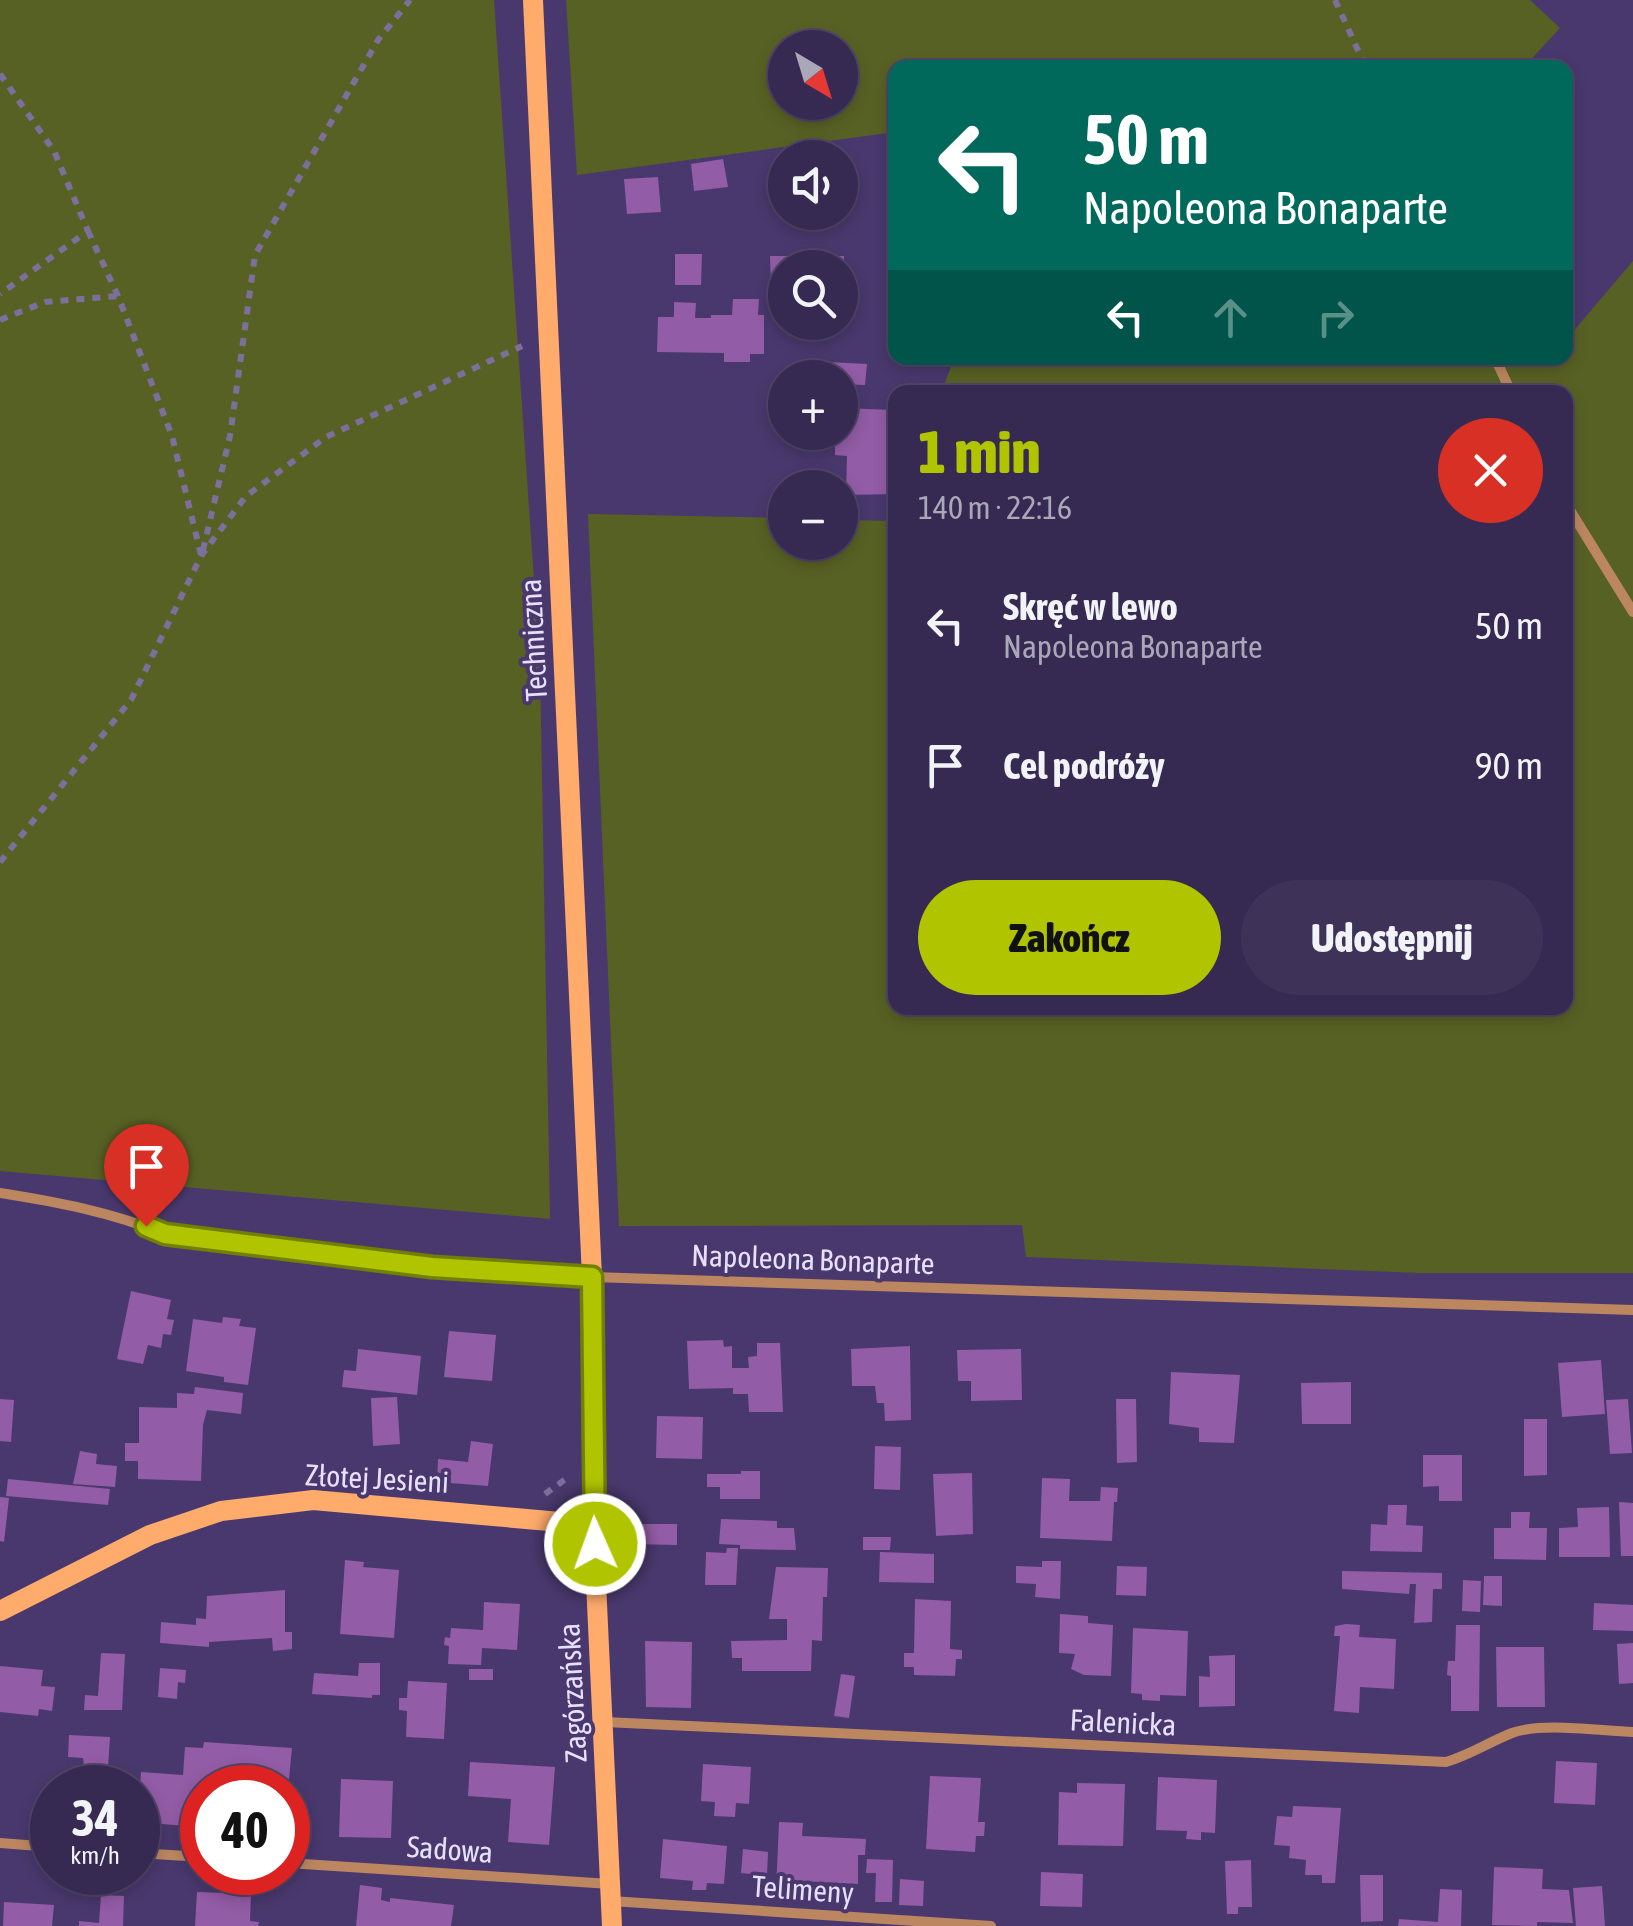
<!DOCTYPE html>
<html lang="pl">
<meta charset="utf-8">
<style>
:root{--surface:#372a52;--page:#3e3259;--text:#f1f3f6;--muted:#aaa7b8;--line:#514669;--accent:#b0c500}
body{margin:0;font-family:"Asap Condensed",sans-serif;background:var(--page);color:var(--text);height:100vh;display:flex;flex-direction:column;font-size:38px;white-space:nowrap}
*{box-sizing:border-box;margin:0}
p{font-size:32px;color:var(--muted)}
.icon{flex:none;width:55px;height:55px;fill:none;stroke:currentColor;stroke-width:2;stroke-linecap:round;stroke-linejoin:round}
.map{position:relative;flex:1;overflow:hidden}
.side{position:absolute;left:888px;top:385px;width:685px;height:630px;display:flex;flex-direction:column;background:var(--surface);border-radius:20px;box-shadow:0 5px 15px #0003,0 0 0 2px var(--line)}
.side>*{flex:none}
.banner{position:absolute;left:888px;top:60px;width:685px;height:305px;border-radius:20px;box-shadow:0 5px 15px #0003,0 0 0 2px var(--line);background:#00695c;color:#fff;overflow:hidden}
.needle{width:65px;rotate:142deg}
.tools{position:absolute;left:768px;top:30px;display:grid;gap:20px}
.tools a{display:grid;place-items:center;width:90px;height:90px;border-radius:50%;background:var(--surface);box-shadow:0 5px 15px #0003,0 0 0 2px var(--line);font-size:50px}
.speed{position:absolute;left:30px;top:1765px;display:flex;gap:20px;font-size:50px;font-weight:700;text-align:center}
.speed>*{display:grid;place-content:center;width:130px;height:130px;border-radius:50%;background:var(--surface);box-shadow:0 5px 15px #0003,0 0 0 2px var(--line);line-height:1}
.speed small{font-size:25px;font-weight:400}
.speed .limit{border:15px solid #d22;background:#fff;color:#111}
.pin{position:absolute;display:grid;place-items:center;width:85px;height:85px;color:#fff;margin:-102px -42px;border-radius:50% 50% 50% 0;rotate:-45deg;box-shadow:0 0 10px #0007}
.pin .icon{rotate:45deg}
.me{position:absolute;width:110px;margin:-55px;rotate:358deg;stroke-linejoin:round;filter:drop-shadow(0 0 8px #0008)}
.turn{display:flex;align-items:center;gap:35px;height:210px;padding:0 30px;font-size:45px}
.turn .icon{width:130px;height:130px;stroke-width:2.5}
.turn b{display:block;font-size:70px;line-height:85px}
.lanes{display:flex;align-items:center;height:95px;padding:0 30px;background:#0003;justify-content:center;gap:50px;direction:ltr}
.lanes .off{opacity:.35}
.round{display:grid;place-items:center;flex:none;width:105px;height:105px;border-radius:52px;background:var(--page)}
.head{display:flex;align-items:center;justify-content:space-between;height:170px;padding:0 30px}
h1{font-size:60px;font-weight:800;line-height:75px;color:var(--accent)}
.cta{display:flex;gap:20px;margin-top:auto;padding:20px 30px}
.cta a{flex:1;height:115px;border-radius:60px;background:var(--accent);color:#111;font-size:40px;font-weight:800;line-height:115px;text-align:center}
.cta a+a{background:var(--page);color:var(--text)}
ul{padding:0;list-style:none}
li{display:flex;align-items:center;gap:30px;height:140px;padding:0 30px}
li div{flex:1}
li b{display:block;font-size:38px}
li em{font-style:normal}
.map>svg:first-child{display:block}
</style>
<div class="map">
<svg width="1633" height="1926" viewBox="0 0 1633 1926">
<rect width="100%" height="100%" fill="#49386d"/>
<!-- green -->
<path fill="#586124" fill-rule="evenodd" d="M0 0H494L540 667 550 1219 0 1171Z
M566 0H1530L1560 28 1524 67 895 68V132L577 175ZM785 48H840V102H785Z
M1633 261V1273H1420L1026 1257 1022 1225 619 1226 588 514 785 518V542H840V520L895 521V1008H1565V392H919V389L943 388 954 358H1539L1544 365 1551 358H1565V341Z"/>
<!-- building -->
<path fill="#935ca6" d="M723 159 728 187 694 191 691 164Z
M658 177 661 212 627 214 624 179Z
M675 254H702L701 285H675Z
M770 256H844V284H840V268H785V283H771Z
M733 299H759L758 315H764V354H750V362H724V353L657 352 658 317H674V302L696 303 695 318H711V315H732Z
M828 362 867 364 865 385 840 384V378H826Z
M840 408 895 410V494L846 495 847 456 835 455V442H816V432H840Z
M131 1291 171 1300 167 1319 174 1320 171 1335 163 1334 161 1348 148 1345 143 1364 117 1359Z
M223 1317 241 1319 239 1326 256 1328 248 1385 224 1382V1377L186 1371 193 1319 222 1323Z
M449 1331 496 1335 492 1381 444 1377Z
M723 1340 724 1347 732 1346V1368H749L748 1357 757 1356V1343H780L783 1412H749L748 1394H733V1388L689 1389 687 1341Z
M910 1346 911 1420 885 1421 884 1403H877L875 1386H852L851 1349Z
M358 1349 421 1356 417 1395 342 1387 344 1370 356 1371Z
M1021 1349 1022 1400 971 1401V1381H958L957 1350Z
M1601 1360 1605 1414 1562 1417 1558 1363Z
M1171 1372 1240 1375 1234 1443 1199 1442V1428L1169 1424Z
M1351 1382V1424H1302L1301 1383Z
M195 1387 243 1393 241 1414 207 1410 203 1425 201 1481 138 1479V1461H125V1443H139V1407L177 1408V1393L194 1394Z
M397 1397 400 1444 373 1446 371 1398Z
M0 1399 14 1400 11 1442 0 1441Z
M1116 1399H1136L1137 1462 1117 1463Z
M1628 1399 1632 1453 1610 1454 1606 1400Z
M657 1416 703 1417 702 1459 656 1458Z
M1524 1419H1547V1475L1524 1476Z
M471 1441 493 1444 488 1486 437 1482 438 1459 468 1462Z
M875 1446 901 1447 900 1490 874 1489Z
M80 1451 97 1454 96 1464 117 1466 115 1487 73 1484Z
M1423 1455H1462V1501H1439V1486L1423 1487Z
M741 1471H760V1499H720V1487H707V1474H741Z
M972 1473 973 1534 936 1536 933 1474Z
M1042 1478 1070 1479 1069 1501H1100L1101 1487 1118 1488 1117 1502H1114L1112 1541 1040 1538Z
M8 1479 110 1489 108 1505 6 1496Z
M0 1497 9 1498 4 1542 0 1541Z
M1619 1502 1633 1503V1556H1621Z
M1388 1505H1407L1406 1525 1423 1526 1422 1552 1370 1551 1371 1524 1387 1525Z
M1609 1507 1610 1557H1559V1528L1578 1527 1577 1508Z
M1511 1512H1530L1529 1528H1547L1546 1560 1494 1559V1528H1511Z
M721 1519 777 1521V1528H794L796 1550 740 1549V1545L719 1544Z
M628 1524H677V1545L628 1544Z
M863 1537H891L890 1550H863Z
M727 1548H738L736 1585H705L706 1552 726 1553Z
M880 1552 934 1554V1583L879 1582Z
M345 1560 364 1562 363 1567 399 1570 394 1638 340 1634Z
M1042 1561H1061L1060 1599 1035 1597 1036 1584 1016 1583V1566L1042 1567Z
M1117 1566 1147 1567 1146 1596 1116 1595Z
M776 1567 828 1568 827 1597H823L822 1641 812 1640 811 1671H742V1658H732L731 1641 787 1640V1619H769Z
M1342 1571 1442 1573V1589H1433L1432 1622 1414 1623 1416 1584H1410L1409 1594 1342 1589Z
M1484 1576H1502V1606L1483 1605Z
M1463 1580 1481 1581 1480 1612 1462 1611Z
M285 1590V1632H292V1649L273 1651 272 1638 209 1642V1647L160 1643 161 1622 196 1625V1618L206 1619 207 1596Z
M915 1599 951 1601 950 1649 962 1650V1659H956L955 1676 914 1675V1667H904V1653H914Z
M484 1602 520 1604 517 1650 482 1648 481 1665 448 1664 449 1646 444 1645 445 1637 450 1638 451 1628 483 1630Z
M1594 1603 1633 1605V1631L1593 1630Z
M1060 1614 1088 1616V1623L1113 1625 1111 1676 1084 1675 1071 1669 1075 1654 1059 1653Z
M1346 1624 1360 1625 1359 1637 1396 1639 1394 1689 1360 1687 1359 1713 1334 1711 1340 1636H1334L1335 1626Z
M1456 1625H1480L1479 1711H1451V1676L1447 1675 1448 1661H1455Z
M1133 1628 1188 1631 1186 1696 1160 1695V1701L1142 1700V1694L1131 1693Z
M645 1641 692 1642 691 1708 646 1707Z
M1633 1643V1683L1619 1684 1617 1644Z
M1496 1647H1544L1545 1707H1497Z
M101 1653 125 1654 122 1710H84L85 1695 98 1696Z
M1235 1655V1706L1199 1707V1676L1210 1677 1209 1656Z
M359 1663H380V1695H372V1698L312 1694 314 1673 358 1676Z
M0 1666 43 1670 41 1686 55 1687 52 1711 39 1709 38 1716 0 1712Z
M160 1668 186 1670 185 1683 178 1682 177 1699 158 1697Z
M469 1669H493V1680H469Z
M841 1674 855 1676 849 1718 834 1716Z
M408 1681 447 1683 444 1739 406 1737 407 1711 399 1710V1698H407Z
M69 1735 110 1737 108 1767 84 1766 83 1758 68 1757Z
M204 1742 292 1748 289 1779 215 1773V1788H202V1803L188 1802 186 1826 138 1822 141 1772 183 1775 185 1747 203 1748Z
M1556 1761 1597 1763 1595 1805 1554 1803Z
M470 1762 555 1767 549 1845 508 1842 511 1799 468 1796Z
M703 1764 751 1767 749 1804 736 1803 735 1817 714 1816 715 1802 701 1801Z
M930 1776 981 1778 978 1822H985L984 1836H976L975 1852 926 1849Z
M1158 1777 1217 1780 1215 1833 1201 1832V1840H1198L1186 1839 1187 1831 1156 1830Z
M341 1779 393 1781 391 1838 339 1837Z
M1077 1783 1125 1784 1123 1846 1058 1845 1059 1792 1077 1793Z
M43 1791H52V1817H41Z
M1293 1806 1341 1808 1335 1883H1322V1875H1305L1306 1860 1289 1858 1290 1846 1274 1845 1277 1816 1292 1817Z
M779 1822 803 1823 802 1836 866 1839 865 1855H858V1884L801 1881V1892L776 1891Z
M663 1839 727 1846 724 1884 707 1883 706 1890H692L693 1881 660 1878Z
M743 1849 768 1852 767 1876 741 1873Z
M867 1859 893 1860 892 1902H875L876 1873H866Z
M1251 1860 1252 1907H1238V1914H1227L1225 1861Z
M1494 1867 1543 1869 1542 1889 1569 1890 1573 1923 1537 1922V1926L1492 1925Z
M1041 1872 1083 1874 1082 1907 1040 1906Z
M1360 1875H1383V1921L1361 1922Z
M900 1879 924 1881 923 1906 899 1905Z
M360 1885 382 1888 381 1900 390 1902V1898L454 1905 451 1926H356Z
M1602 1886 1605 1926H1576L1573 1888Z
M1440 1889 1462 1890 1461 1926H1398L1399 1919 1438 1922Z
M197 1892 251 1894 250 1921 259 1922 258 1926H195Z
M101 1895 124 1896 123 1926H79V1921L99 1923Z
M4 1902 54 1905 52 1926H3Z"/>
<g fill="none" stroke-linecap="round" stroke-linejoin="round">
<!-- path -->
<path stroke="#7d6f9b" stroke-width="6" stroke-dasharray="8 8" stroke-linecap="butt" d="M1335 0 1366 68
M0 74 54 151 88 231 0 294
M88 231 118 296 172 436 201 555
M0 320 45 302 118 296
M203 550 230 436 255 255 378 40 410 0
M0 862 131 700 201 556 246 496 326 437 522 346
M545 1494 567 1478"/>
<!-- street -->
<path stroke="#bc8760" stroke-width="10" d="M1495 358 1511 392
M1565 502 1633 612
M0 1193C57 1202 111 1212 165 1234L432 1267 592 1277 1633 1310
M605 1722 1446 1762C1470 1755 1489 1742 1512 1733 1543 1722 1599 1731 1633 1732
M0 1843 52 1847
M138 1853 202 1857
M288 1863 610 1884
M611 1901 991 1926"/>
<!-- secondary -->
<path stroke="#feab6c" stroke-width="20" d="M533 0 592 1277 593 1518 612 1926
M0 1611 150 1535 221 1511 313 1500 560 1522 593 1518"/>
</g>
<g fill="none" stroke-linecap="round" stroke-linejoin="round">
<defs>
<path id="route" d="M146 1226 165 1234 432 1267 592 1277 595 1544"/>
</defs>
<!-- route casing -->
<use href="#route" stroke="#728000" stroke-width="25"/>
<!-- route -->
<use href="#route" stroke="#b0c500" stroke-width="18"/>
</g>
<g text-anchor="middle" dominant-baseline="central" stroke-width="8" stroke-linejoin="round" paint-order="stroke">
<!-- street labels -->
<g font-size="30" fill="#e7e0fa" stroke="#49386d">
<text transform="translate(533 640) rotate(-93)">Techniczna</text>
<text transform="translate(813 1259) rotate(2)">Napoleona Bonaparte</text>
<text transform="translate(377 1478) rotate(3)">Złotej Jesieni</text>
<text transform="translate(572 1693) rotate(-93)">Zagórzańska</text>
<text transform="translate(1123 1722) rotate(3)">Falenicka</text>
<text transform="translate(450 1849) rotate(4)">Sadowa</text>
<text transform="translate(803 1889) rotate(4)">Telimeny</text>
</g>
</g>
</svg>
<div class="tools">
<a><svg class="needle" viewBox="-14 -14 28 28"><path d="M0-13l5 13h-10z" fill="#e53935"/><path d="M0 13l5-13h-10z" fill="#aaa7b8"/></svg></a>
<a><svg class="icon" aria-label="sound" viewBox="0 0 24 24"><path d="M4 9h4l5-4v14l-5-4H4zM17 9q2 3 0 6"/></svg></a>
<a><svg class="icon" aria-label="search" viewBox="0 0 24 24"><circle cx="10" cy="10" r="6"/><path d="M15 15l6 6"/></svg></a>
<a>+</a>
<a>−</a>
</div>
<div class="speed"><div>34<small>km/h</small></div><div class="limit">40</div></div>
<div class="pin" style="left:146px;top:1226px;background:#d93025"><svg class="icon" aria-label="arrive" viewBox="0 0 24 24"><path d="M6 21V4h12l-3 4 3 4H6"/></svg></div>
<svg class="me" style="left:595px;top:1544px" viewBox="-20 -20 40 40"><circle r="17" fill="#b0c500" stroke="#fff" stroke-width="3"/><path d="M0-11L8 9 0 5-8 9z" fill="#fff"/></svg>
<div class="banner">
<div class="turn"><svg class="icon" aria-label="left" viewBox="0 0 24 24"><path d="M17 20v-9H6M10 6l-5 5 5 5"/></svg><div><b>50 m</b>Napoleona Bonaparte</div></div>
<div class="lanes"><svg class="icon" aria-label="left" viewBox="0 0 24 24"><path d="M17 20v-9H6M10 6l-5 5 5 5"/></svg><svg class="icon off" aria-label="ahead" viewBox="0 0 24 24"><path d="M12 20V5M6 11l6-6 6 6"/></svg><svg class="icon off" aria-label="right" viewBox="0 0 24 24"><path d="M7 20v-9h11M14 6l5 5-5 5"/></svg></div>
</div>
<section class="side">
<div class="head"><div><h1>1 min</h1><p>140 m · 22:16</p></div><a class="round" style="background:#d93025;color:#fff"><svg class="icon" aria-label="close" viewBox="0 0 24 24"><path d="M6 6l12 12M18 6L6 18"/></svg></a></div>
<ul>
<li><svg class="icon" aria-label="left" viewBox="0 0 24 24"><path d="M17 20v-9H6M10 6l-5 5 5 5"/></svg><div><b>Skręć w lewo</b><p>Napoleona Bonaparte</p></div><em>50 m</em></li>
<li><svg class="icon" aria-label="arrive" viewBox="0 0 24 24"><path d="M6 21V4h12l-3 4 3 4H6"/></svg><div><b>Cel podróży</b></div><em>90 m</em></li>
</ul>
<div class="cta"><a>Zakończ</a><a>Udostępnij</a></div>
</section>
</div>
